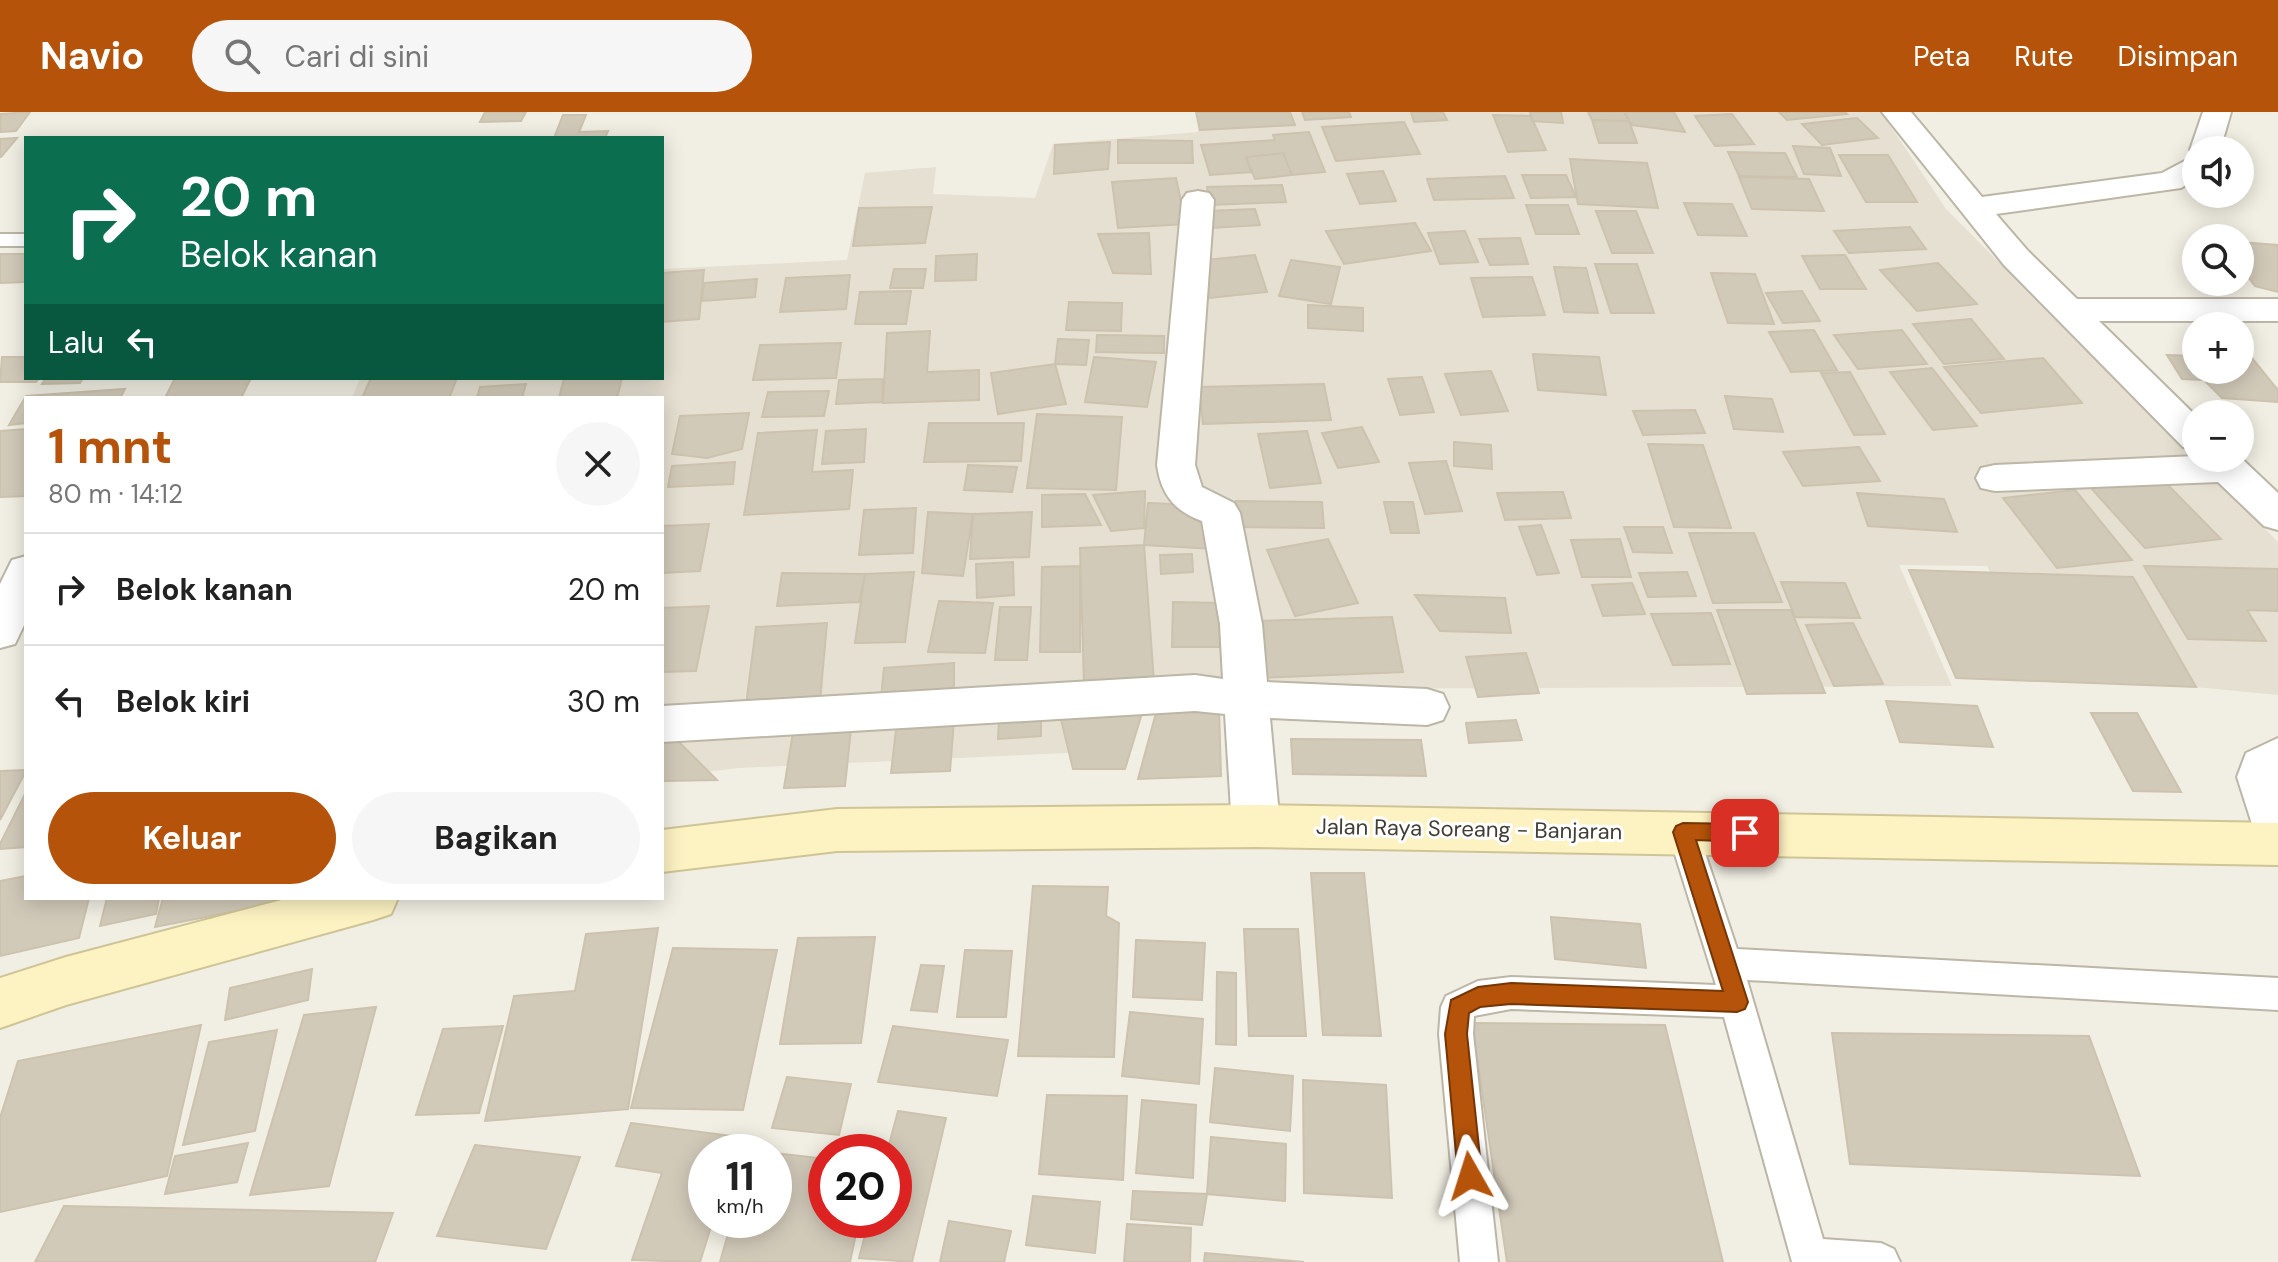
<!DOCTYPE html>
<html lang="id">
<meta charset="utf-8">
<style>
:root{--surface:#fff;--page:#f6f6f6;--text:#222;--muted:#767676;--line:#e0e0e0;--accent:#b45309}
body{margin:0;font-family:"DM Sans",sans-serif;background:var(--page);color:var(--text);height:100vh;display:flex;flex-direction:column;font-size:30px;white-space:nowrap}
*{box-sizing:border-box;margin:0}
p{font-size:26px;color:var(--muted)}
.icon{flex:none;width:44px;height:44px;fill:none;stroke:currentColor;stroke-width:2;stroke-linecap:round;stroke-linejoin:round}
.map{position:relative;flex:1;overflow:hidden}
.drawer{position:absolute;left:24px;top:284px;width:640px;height:504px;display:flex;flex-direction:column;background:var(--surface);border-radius:0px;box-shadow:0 4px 20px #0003}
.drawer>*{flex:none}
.guide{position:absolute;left:24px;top:24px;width:640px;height:244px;border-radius:0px;box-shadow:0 4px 20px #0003;background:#0b6e4f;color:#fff;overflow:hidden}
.tools{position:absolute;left:2182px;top:24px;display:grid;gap:16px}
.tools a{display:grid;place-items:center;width:72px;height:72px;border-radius:50%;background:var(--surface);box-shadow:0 4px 20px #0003;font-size:40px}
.speed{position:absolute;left:688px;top:1022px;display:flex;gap:16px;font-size:40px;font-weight:700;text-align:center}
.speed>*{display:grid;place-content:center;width:104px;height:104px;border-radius:50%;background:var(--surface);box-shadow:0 4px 20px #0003;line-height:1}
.speed small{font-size:20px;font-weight:400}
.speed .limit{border:12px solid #d22;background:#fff;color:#111}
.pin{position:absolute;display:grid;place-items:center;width:68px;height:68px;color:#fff;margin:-34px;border-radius:16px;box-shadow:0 4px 12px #0006}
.me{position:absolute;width:88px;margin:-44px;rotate:354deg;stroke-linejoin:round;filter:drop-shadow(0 0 6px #0008)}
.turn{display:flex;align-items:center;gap:28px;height:168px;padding:0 24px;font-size:36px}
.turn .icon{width:104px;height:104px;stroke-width:2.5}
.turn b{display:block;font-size:56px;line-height:68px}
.then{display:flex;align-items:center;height:76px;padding:0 24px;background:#0003;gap:16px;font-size:30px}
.round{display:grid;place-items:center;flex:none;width:84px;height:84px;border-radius:42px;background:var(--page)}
.head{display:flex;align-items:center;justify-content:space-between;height:136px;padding:0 24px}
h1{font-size:48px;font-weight:700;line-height:60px;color:var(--accent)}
.action{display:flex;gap:16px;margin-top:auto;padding:16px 24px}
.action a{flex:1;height:92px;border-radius:48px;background:var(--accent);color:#fff;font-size:32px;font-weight:700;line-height:92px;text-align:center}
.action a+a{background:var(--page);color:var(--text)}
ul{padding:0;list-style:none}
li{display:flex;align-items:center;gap:24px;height:112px;padding:0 24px;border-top:2px solid var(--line)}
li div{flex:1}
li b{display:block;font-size:30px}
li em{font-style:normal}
header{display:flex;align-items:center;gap:48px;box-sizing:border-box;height:112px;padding:0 40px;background:var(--accent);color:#fff}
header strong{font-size:38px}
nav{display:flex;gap:44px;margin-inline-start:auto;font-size:28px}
.search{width:560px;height:72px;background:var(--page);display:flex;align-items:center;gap:20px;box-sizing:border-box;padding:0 28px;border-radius:44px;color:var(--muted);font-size:30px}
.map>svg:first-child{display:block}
</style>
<header>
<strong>Navio</strong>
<div class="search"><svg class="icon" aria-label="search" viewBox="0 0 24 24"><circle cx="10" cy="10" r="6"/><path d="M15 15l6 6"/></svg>Cari di sini</div>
<nav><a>Peta</a><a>Rute</a><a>Disimpan</a></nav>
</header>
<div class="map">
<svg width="2278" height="1150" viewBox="0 0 2278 1150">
<rect width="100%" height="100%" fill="#f1eee3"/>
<!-- residential -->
<path fill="#e5e0d1" d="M1197 0H1881L1946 97 2278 430V583L2040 560 1987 454 1899 453 1952 574 1088 578 1089 640 739 656 662 665V286H352L360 266H662V157L847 148 865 61 936 55 933 82 1035 86 1053 32 1198 20Z"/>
<!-- building -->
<path fill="#d2cab9" stroke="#ccc2ad" stroke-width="2" d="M30 0 16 19 0 20 1 2Z
M485 0H526L521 9 480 10Z
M1196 0H1290L1295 13 1200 18Z
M1302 0H1349L1351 5 1305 8Z
M1411 0H1443L1447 8 1414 10Z
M1530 0H1561L1563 11 1532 9Z
M1588 0H1624L1629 9 1592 8Z
M1624 0H1674L1685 20 1632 13Z
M1779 0H1845L1847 2 1787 8Z
M1732 2 1754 32 1715 34 1695 4Z
M563 3H586L579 20 608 19 605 26H554Z
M1493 3 1531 4 1546 38 1508 40Z
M1857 6 1878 26 1822 33 1802 12Z
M1592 8 1629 9 1637 31H1599Z
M1404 10 1420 42 1336 49 1322 15Z
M1309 20 1325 60 1292 63 1283 41 1246 45 1251 60 1210 63 1201 33 1275 28 1273 23Z
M17 26 1 45H0V27Z
M1118 28 1192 29 1193 51H1118Z
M1110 30 1108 57 1054 62 1055 33Z
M1793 34 1830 36 1841 64 1804 62Z
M1728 40 1785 41 1797 65 1739 64Z
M1283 41 1292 63 1255 67 1246 45Z
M1839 43H1888L1917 90H1866Z
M1570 47 1647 51 1658 96 1578 92Z
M1383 59 1396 89 1360 92 1347 62Z
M1522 63H1566L1576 85 1531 86Z
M1505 64 1514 86 1434 88 1427 67Z
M1739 65 1809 67 1824 99 1752 97Z
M1176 66 1186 112 1118 116 1112 70Z
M1282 73 1286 90 1210 93 1207 75Z
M1684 91 1732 92 1747 124 1698 123Z
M1526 93H1568L1579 122H1536Z
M932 95 925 131 853 134 859 96Z
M1255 97 1260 113 1211 116 1208 99Z
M1596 99H1636L1653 141H1612Z
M1415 111 1431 139 1344 152 1326 119Z
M1910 115 1926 137 1849 141 1834 119Z
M1465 119 1478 150 1440 152 1428 121Z
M1149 121 1151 162 1113 161 1098 122Z
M1520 126 1528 152 1490 153 1479 127Z
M2240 130 2278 133V180L2255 174 2240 154Z
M0 142H26V170L0 171Z
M977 142 976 168 935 169 936 144Z
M1255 143 1267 180 1209 186 1195 149Z
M1845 143 1866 177H1820L1802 144Z
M1291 148 1340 155 1331 192 1279 184Z
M1938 151 1977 192 1917 199 1880 158Z
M1595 152H1637L1654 201H1611Z
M1554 155 1586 156 1598 201 1564 200Z
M894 157H926L923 176H890Z
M704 158 699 207 662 210V161Z
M1711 161 1755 162 1774 212 1728 211Z
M850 163 846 197 780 200 786 166Z
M1532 165 1545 203 1483 205 1471 166Z
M757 167 755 185 702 189 704 171Z
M911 179 906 212H855L860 180Z
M1802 179 1820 209 1783 211 1766 181Z
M1069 190 1122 191 1121 219 1066 218Z
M1308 193 1363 196V219L1308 216Z
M1971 207 2004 247 1944 252 1913 212Z
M1814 218 1837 258 1791 260 1769 220Z
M1902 218 1927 252 1858 257 1834 223Z
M930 219 927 260 979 258V288L883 291 887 221Z
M1097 223 1164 224V241L1096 240Z
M1058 227 1089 228 1086 253 1055 252Z
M841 231 836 266 753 268 760 233Z
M1533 242 1599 245 1606 283 1538 278Z
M2167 243 2196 244V258H2240V246H2252L2278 278V290L2222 286 2204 268 2182 267Z
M2 245H26V266H39L36 270H0Z
M1094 245 1156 250 1147 295 1085 290Z
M2043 246 2082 291 1981 301 1944 255Z
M1055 252 1066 292 998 302 991 261Z
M1932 256 1977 314 1933 318 1890 260Z
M1491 259 1508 299 1461 303 1445 262Z
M1850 260 1885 322 1854 323 1821 261Z
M1422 265 1434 300 1400 303 1388 267Z
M46 266H83L80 271 42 272Z
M175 266H251L241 286H165Z
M371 266H457L449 286H362Z
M564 266H622L617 286H559Z
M883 267 882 290 836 292 839 268Z
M526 272 522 286H477L480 275Z
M1324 272 1331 308 1203 312 1199 275Z
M125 277 120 286H26V311L9 313 26 284Z
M829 279 824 304 762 305 768 280Z
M1725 284 1772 287 1783 320 1734 317Z
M1695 298 1705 321 1643 323 1633 299Z
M749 301 742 337 707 346 672 342 680 304Z
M1037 302 1122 305 1116 378 1027 376Z
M929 311H1024L1021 349 924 350Z
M1362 315 1379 350 1338 356 1322 321Z
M26 317V384L0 385V319Z
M866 317 864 350 822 352 826 319Z
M817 318 812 360 853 358 849 397 744 403 758 321Z
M1307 319 1321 371 1270 376 1258 322Z
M1454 330 1491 333 1492 357 1454 354Z
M1648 332 1703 333 1731 416 1674 415Z
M1859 335 1880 369 1803 374 1783 340Z
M1446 349 1462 399 1425 402 1409 351Z
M735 350 733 372 668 375 672 354Z
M968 353 1017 355 1012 380 964 378Z
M2158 363 2221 427 2145 436 2090 375Z
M2075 378 2132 448 2057 456 2003 386Z
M1145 379 1144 416 1111 419 1093 383Z
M1563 380 1571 406 1505 408 1497 381Z
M1857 381 1944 387 1957 420 1868 414Z
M1085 382 1101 413 1042 415V383Z
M1236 389 1322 390 1324 416 1237 415Z
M1384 390H1413L1419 421H1391Z
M1148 391 1192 393 1198 408 1216 409 1215 437 1144 433Z
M916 396 913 441 859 443 864 398Z
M928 400 973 402 963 464 922 461Z
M1032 400 1029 445 970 447 973 402Z
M709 412 700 459 662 461V414Z
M1541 413 1559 461 1537 463 1519 415Z
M1624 415H1663L1672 441 1633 440Z
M1689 421H1754L1782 490 1713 491Z
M1328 427 1358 491 1295 504 1267 438Z
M1620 427 1631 465H1582L1571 428Z
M1144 433 1154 570 1084 572 1080 436Z
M1192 442 1193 460 1161 462 1160 443Z
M1013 450 1014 483 977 486 976 452Z
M1080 454V540H1040L1042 455Z
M2144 454 2278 457V499L2247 498 2266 529 2188 527Z
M1909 458 2133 465 2196 575 1956 566Z
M914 460 905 530 855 531 865 462Z
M1687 460 1696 484 1648 485 1639 461Z
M782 461 865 462 859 490 777 494Z
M1781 470 1845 471 1860 506 1795 505Z
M1632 471 1645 502 1603 504 1592 473Z
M1415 483 1505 486 1511 521 1440 519Z
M939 489 993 491 985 541 928 540Z
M1173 490 1223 491 1224 535H1172Z
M709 494 696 559 662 560V496Z
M1000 495H1031L1027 548H995Z
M1717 498H1791L1825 581 1747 582Z
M1711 501 1730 552 1673 553 1651 502Z
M1392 505 1403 560 1258 566 1251 509Z
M827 511 820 589 746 593 756 515Z
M1853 511 1883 572 1834 574 1806 513Z
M1526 541 1539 581 1478 585 1466 545Z
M954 551V582L881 586 884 556Z
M1886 589 1977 594 1993 635 1900 630Z
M1058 595 1143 598 1125 657H1073Z
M1219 597 1221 664 1138 667 1156 601Z
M2091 601H2137L2181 680 2133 679Z
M954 608 950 659 891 661 897 609Z
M1041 608V624L998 627 999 610Z
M1516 608 1522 628 1469 631 1466 611Z
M851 617 845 674 784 676 793 620Z
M662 621H670L717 668 662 669Z
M1291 627 1421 628 1426 664 1293 662Z
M26 658V659L0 708V659Z
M26 680V735L0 737V732Z
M1311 761H1364L1381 924 1323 923Z
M26 764V786H89L79 826 0 844V769Z
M1033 774 1108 775 1106 804 1119 811 1114 945 1018 944Z
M107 786H159L156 802 100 814Z
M163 786H304L155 815Z
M1551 805 1640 812 1646 856 1555 847Z
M658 816 628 997 485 1009 514 884 575 879 586 822Z
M1244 817H1298L1306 924H1249Z
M875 825 861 931 780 932 798 826Z
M1136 828 1205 831 1202 888 1133 885Z
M673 836 777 838 743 998 631 996Z
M965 838 1012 839 1006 905H957Z
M921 853 944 854 937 900 911 898Z
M312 857 308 888 225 908 230 876Z
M1217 860 1236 861V933L1216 932Z
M376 895 329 1074 250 1083 304 903Z
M1130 900 1203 907 1199 972 1122 964Z
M1472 911 1665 913 1723 1150H1507Z
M201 913 167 1064 0 1100V1006L18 949Z
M503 914 479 1001 416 1003 443 917Z
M893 914 1008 928 997 984 878 970Z
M277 918 255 1019 183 1033 209 930Z
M1832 921 2089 924 2140 1064 1850 1052Z
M1215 956 1293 964 1290 1019 1210 1010Z
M787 965 851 972 839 1023 772 1016Z
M1303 968 1386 973 1392 1086 1304 1081Z
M1047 983 1127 984 1123 1068 1039 1062Z
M1142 988 1196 993 1193 1066 1136 1061Z
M898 999 946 1006 912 1150 859 1146 869 1108H894V1040H887Z
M631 1011 740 1025 735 1040H706V1108H713L700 1150 632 1148 662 1061 616 1054Z
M1211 1025 1286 1032 1285 1089 1207 1082Z
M248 1031 237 1070 165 1082 175 1044Z
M475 1033 580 1045 546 1137 437 1124Z
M774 1041 826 1047V1108H859L850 1150H720L732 1108H774Z
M1133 1079 1207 1082 1202 1113 1131 1107Z
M1033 1084 1100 1090 1095 1141 1026 1133Z
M64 1094 393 1101 375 1150H35Z
M949 1109 1011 1119 1004 1150H940Z
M1127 1112 1191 1116 1190 1150H1124Z
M1205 1141 1304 1150H1204Z"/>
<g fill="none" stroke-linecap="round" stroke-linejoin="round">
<defs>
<path id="service" d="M0 122H26V134H0Z
M1683 707 1694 711 1698 720 1737 837 2278 866V898L1747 868 1823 1127 1881 1131 1894 1137 1900 1150H1792L1724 905 1511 897 1474 904 1473 922 1498 1150H1460L1439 922 1441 895 1446 884 1478 869 1511 865 1716 873 1668 720 1672 711Z"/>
<path id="minor" d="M1882 0H1911L1982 85 2162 61 2194 44 2190 38 2203 0H2231L2220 38H2196V66L2181 76 1996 102 2028 139 2077 187H2278V209H2099L2196 304V339L2183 335 2004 153Z
M1198 79 1209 81 1214 88 1195 353 1202 375 1234 391 1240 401 1262 512 1267 570 1427 577 1443 582 1449 595 1443 608 1427 613 1270 606 1280 714 1273 729 1256 735 1239 729 1232 714 1225 602 1195 599 662 630V594L1195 563 1223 567 1220 512 1202 409C1174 399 1161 382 1157 353L1182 88 1187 81Z
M2196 344 2242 347 2278 381V418L2264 414 2218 370 1995 379 1981 376 1976 366 1981 356 1995 353Z
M26 444V509L15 532 0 536V472L12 448Z
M2278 626V746L2261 740 2237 665 2246 641Z"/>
<path id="secondary" d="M1256 693 2278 711V753L1256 735 837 739 662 760V718L837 697Z
M289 786H398L391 802 373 808 66 893 0 916V866L66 845Z"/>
</defs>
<!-- service casing -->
<use href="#service" stroke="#bcb6a6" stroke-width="4"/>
<!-- minor casing -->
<use href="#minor" stroke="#bcb6a6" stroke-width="4"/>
<!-- secondary casing -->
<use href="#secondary" stroke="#cfc495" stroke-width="4"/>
<!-- service -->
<use href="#service" fill="#fff" fill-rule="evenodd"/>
<!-- minor -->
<use href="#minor" fill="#fff" fill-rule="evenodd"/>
<!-- secondary -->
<use href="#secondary" fill="#fcf2c2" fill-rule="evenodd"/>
</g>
<!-- route -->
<path fill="#b45309" stroke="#753606" stroke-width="2" d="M1683 711 1745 712 1752 715 1755 721 1752 727 1745 730 1696 728 1748 890 1745 897 1737 900 1511 892 1480 895 1469 901 1467 922 1482 1064 1479 1073 1470 1076 1462 1073 1458 1064 1445 922 1451 888 1478 875 1511 871 1723 879 1673 720 1676 714Z"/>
<g text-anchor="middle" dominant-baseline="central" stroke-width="6" stroke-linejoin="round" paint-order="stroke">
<!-- street labels -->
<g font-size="22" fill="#423e34" stroke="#fff">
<text transform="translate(1469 717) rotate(1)">Jalan Raya Soreang - Banjaran</text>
</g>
</g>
</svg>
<div class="tools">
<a><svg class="icon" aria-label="sound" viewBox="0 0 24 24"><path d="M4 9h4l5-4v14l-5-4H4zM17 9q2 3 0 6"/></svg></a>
<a><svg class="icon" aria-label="search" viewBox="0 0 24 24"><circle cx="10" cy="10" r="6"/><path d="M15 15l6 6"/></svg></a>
<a>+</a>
<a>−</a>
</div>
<div class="speed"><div>11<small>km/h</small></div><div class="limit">20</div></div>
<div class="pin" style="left:1745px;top:721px;background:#d93025"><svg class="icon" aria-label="arrive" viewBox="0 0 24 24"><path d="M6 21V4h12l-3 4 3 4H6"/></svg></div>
<svg class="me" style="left:1470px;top:1064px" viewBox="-20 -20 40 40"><path d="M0-17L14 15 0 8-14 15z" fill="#b45309" stroke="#fff" stroke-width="4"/></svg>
<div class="guide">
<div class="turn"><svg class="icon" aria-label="right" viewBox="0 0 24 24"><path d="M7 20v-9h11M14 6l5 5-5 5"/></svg><div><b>20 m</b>Belok kanan</div></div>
<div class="then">Lalu<svg class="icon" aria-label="left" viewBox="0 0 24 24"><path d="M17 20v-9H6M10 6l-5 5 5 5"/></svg></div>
</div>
<section class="drawer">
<div class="head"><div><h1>1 mnt</h1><p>80 m · 14:12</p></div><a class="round"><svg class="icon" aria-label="close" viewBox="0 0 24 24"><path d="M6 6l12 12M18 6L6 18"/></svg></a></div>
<ul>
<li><svg class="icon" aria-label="right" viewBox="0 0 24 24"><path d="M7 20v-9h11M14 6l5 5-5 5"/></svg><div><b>Belok kanan</b></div><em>20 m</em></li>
<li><svg class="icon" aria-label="left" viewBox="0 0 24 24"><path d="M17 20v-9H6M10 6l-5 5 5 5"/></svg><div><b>Belok kiri</b></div><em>30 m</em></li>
</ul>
<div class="action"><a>Keluar</a><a>Bagikan</a></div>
</section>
</div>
